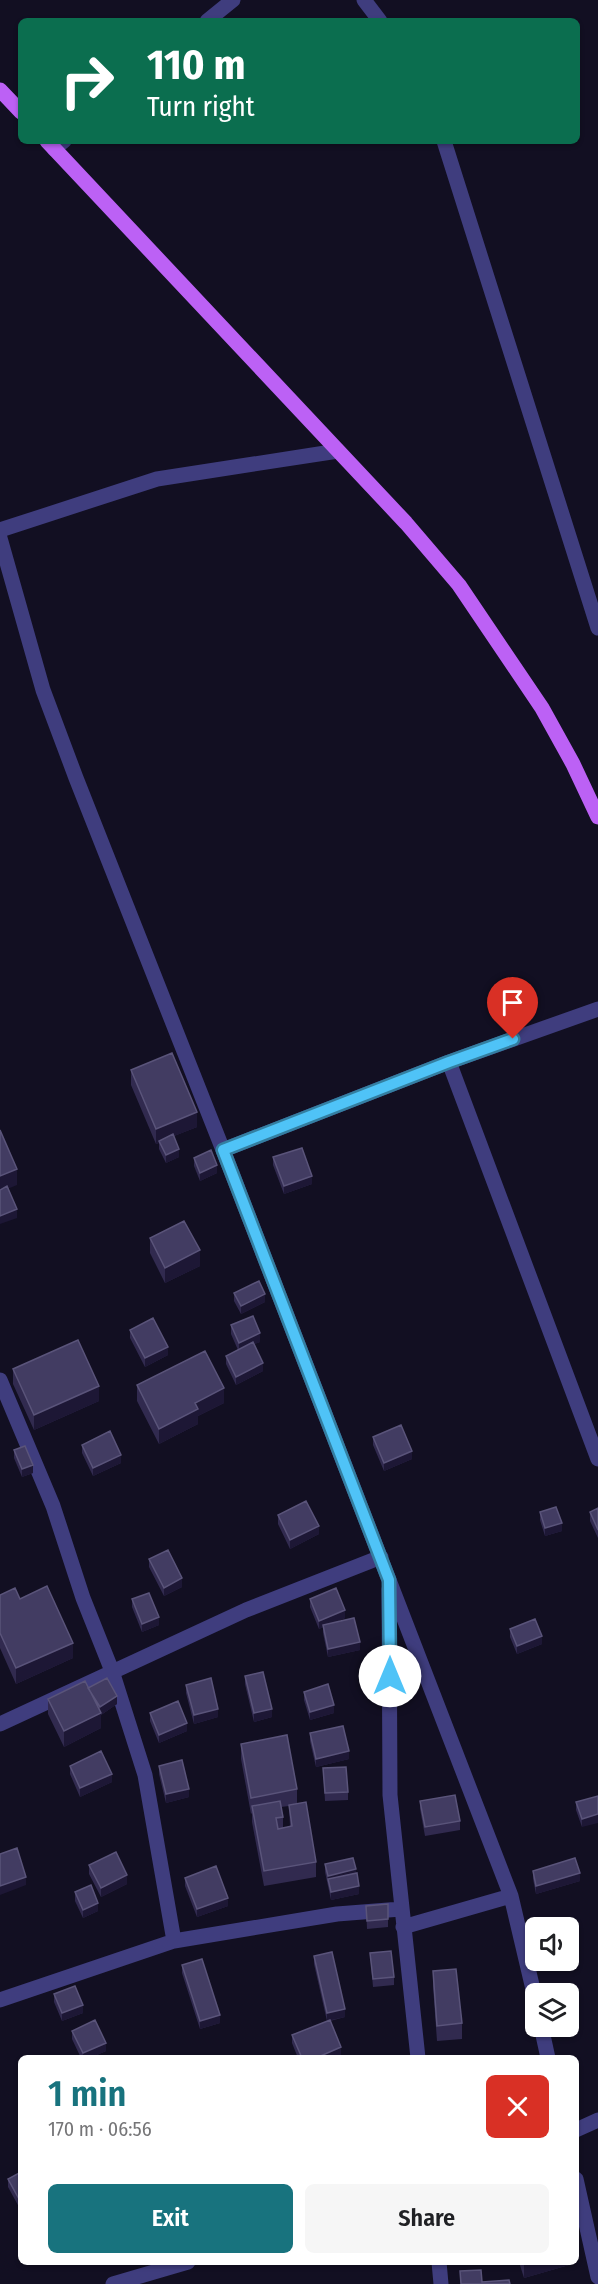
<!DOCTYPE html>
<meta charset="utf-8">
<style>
:root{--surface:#fff;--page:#f6f6f6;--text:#202124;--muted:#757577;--accent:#18737e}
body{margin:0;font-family:"Fira Sans Condensed",sans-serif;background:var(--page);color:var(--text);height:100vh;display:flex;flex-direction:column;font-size:22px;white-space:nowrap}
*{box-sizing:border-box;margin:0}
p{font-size:20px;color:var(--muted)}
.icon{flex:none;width:33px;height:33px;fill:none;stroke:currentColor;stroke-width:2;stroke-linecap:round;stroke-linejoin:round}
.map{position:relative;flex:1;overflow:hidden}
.sheet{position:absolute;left:18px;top:2055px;width:561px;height:210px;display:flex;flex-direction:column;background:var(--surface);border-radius:9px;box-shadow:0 2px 4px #0004}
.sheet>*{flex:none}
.hud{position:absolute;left:18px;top:18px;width:562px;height:126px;border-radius:9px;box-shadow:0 2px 4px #0004;background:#0b6e4f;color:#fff;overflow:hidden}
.fabs{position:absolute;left:525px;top:1917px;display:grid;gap:12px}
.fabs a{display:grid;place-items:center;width:54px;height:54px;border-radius:9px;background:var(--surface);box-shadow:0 2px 4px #0004;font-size:30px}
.pin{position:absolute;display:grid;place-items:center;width:51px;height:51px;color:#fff;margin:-62px -26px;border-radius:50% 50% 50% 0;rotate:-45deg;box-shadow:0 0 6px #0007}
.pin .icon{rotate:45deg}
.me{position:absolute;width:66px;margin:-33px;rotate:0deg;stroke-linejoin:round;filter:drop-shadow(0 0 4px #0008)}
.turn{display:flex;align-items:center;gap:21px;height:126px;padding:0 30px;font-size:27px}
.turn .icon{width:78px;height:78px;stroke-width:2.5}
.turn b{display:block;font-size:42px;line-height:51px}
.round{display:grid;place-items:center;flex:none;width:63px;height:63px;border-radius:9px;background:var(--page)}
.summary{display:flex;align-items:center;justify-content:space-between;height:102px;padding:0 30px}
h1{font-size:36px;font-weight:600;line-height:45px;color:var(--accent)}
.button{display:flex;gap:12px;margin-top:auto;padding:12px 30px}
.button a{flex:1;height:69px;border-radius:9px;background:var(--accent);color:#fff;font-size:24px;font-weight:600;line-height:69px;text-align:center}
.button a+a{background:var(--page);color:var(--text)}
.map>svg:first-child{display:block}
</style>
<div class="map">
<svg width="598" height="2284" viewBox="0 0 598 2284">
<rect width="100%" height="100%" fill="#120f22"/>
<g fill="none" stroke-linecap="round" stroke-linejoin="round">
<!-- minor -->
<path stroke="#3f3d7e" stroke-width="15" d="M364 0 380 21
M207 21 233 0
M444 141 598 628
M54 149 64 141
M0 530 157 479 338 451
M0 538 43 690 76 778 223 1150 511 1896 536 2002
M449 1062 598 1459
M223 1150 449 1062 598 1009
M0 1380 53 1506 83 1598 112 1671 145 1775 174 1941
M389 1589 390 1795 418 2058
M0 1724 246 1610 381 1557
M403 1927 511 1896
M0 2000 174 1941 337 1914 401 1909
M541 2026 548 2058
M576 2130 598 2120
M576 2179 598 2277
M439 2262 441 2284
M113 2284 188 2262"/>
<!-- major -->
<path stroke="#bc61f5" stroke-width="15" d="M0 90 21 112
M47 141 406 523 459 585 542 708 573 764 598 817"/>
</g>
<!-- wall -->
<path fill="#312a4f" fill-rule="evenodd" d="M131 1070 197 1127 174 1136 179 1157 166 1163 159 1149V1143L156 1144 131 1085Z
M273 1157 312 1184 284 1194 273 1165Z
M194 1158 217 1173 200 1181 194 1166Z
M150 1238 200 1266 165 1283 150 1253Z
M234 1293 265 1302 241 1314 234 1301Z
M231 1325 260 1342 254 1344 263 1371 236 1385 226 1364V1356L238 1350 231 1334Z
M130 1330 168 1355 145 1367 130 1338Z
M13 1369 99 1401 34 1430 13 1384Z
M137 1385 224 1403 198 1416V1424L159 1444 137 1401Z
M373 1437 412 1459 384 1471 373 1445Z
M82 1445 121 1463 93 1476 82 1453Z
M14 1450 33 1473 22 1477 14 1458Z
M598 1508V1538L590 1521V1512Z
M540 1512 562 1531 545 1536 540 1520Z
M278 1515 319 1534 290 1549 278 1524Z
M149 1559 182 1587 164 1596 149 1567Z
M0 1595 20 1599 73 1658 16 1684 0 1648Z
M132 1599 159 1625 142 1632 132 1607Z
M310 1599 345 1618 335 1622 360 1650 328 1657 323 1633V1627L319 1629 310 1607Z
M510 1629 542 1644 517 1654 510 1637Z
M245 1676 272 1717 254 1722 245 1684Z
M186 1685 218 1717 194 1724 186 1693Z
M88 1688 117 1704 101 1715V1728L64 1747 48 1714V1699Z
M304 1692 334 1713 310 1720 304 1700Z
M150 1713 187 1731 159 1743 150 1721Z
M310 1733 349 1759 316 1767 310 1741Z
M241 1744 297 1789V1804L316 1862V1877L264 1886 252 1822V1813L251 1814 241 1759ZM289 1806 290 1826 283 1828V1817L281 1807Z
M70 1766 112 1782 80 1797 70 1774Z
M159 1766 189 1797 166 1803 159 1774Z
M323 1768 348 1792V1800L325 1801Z
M598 1796 582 1827 576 1810V1802Z
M420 1801 460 1821V1830L425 1836 420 1809Z
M325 1864 356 1873 359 1894 331 1900 325 1872Z
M89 1865 127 1884 101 1897 89 1874Z
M533 1871 580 1881 536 1894 533 1879Z
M185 1878 228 1906 197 1917 185 1886Z
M75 1892 98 1911 83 1918 75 1901Z
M388 1904V1927L367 1929 366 1906Z
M370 1953 394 1977V1985L373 1987Z
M314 1956 345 2017 330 2021 341 2056 335 2058H298L292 2043V2035L327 2021 314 1964Z
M182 1965 220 2023 200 2029 182 1973Z
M433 1971 462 2023V2039L437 2041 433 1986Z
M54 1994 83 2013 62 2021 54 2002Z
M555 2026H568L577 2027 559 2035Z
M72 2031 106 2051 90 2058H81L72 2039Z
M21 2172 19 2207 8 2187V2179Z
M519 2262H576V2263L524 2278Z"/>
<!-- shaded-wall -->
<path fill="#1d1735" d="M197 1112V1127L159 1142V1141V1143L156 1144V1129Z
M179 1149V1157L166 1163V1155Z
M217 1165V1173L200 1181V1173Z
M17 1169V1185L0 1192V1176Z
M312 1176V1184L284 1194V1186Z
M17 1209V1218L0 1224V1216Z
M200 1250V1266L165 1283V1268Z
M265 1294V1302L241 1314V1306Z
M260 1333V1342L239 1351V1343Z
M168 1347V1355L145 1367V1358Z
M263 1363V1371L236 1385V1377Z
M99 1386V1401L34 1430V1415Z
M224 1388V1403L198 1416V1424L159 1444V1429L195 1403Z
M412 1451V1459L384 1471V1463Z
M121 1455V1463L93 1476V1468Z
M33 1465V1473L22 1477V1469Z
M562 1523V1531L545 1536V1528Z
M319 1526V1534L290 1549V1540Z
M182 1578V1587L164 1596V1588Z
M345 1610V1618L319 1629V1621Z
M159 1617V1625L142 1632V1624Z
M542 1636V1644L517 1654V1646Z
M360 1642V1650L328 1657V1649Z
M73 1643V1658L16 1684V1668Z
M117 1696V1704L101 1715V1728L64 1747V1731L100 1714V1707Z
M334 1705V1713L310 1720V1712Z
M218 1709V1717L194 1724V1715Z
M272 1709V1717L254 1722V1713Z
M187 1723V1731L159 1743V1735Z
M349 1751V1759L316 1767V1759Z
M112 1774V1782L80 1797V1788Z
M189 1789V1797L166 1803V1794Z
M598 1814V1823L582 1827V1819Z
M356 1869V1878L328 1880V1876Z
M580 1873V1881L536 1894V1886Z
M127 1875V1884L101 1897V1888Z
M26 1877V1885L0 1895V1886Z
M359 1886V1894L331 1900V1892Z
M228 1898V1906L197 1917V1909Z
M98 1903V1911L83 1918V1910Z
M83 2005V2013L62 2021V2013Z
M345 2009V2017L327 2021V2013Z
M220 2015V2023L200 2029V2021Z
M577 2019V2027L559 2035V2027L568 2026V2023Z
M106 2043V2051L90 2058H83V2053Z
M341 2047V2056L335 2058H316Z
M21 2198V2206L19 2207V2199Z
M527 2262H576V2263L524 2278V2263Z"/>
<!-- building -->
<path fill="#423c62" stroke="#5a547a" stroke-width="1.5" d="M172 1053 197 1112 156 1129 131 1070Z
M0 1130 17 1169 0 1176Z
M173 1134 179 1149 166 1155 159 1141Z
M302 1148 312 1176 284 1186 273 1157Z
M211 1150 217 1165 200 1173 194 1158Z
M7 1186 17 1209 0 1216V1190Z
M184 1221 200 1250 165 1268 150 1238Z
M259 1281 265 1294 241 1306 234 1293Z
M253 1316 260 1333 239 1343 231 1325Z
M153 1318 168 1347 145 1358 130 1330Z
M78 1340 99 1386 34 1415 13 1369Z
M253 1342 263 1363 236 1377 226 1356Z
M205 1351 224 1388 195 1403 198 1409 159 1429 137 1385Z
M401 1425 412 1451 384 1463 373 1437Z
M110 1431 121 1455 93 1468 82 1445Z
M25 1446 33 1465 22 1469 14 1450Z
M306 1501 319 1526 290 1540 278 1515Z
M556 1507 562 1523 545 1528 540 1512Z
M598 1508V1530L590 1512Z
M168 1550 182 1578 164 1588 149 1559Z
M47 1586 73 1643 16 1668 0 1633V1595L15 1588 20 1599Z
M336 1588 345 1610 319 1621 310 1599Z
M149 1593 159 1617 142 1624 132 1599Z
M354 1618 360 1642 328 1649 323 1625Z
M535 1619 542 1636 517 1646 510 1629Z
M263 1672 272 1709 254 1713 245 1676Z
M107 1678 117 1696 100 1707 88 1688Z
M211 1678 218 1709 194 1715 186 1685Z
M85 1681 101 1713 64 1731 48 1699Z
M328 1684 334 1705 310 1712 304 1692Z
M178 1701 187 1723 159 1735 150 1713Z
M343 1726 349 1751 316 1759 310 1733Z
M287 1735 297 1789 251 1798 241 1744Z
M101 1751 112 1774 80 1788 70 1766Z
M182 1760 189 1789 166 1794 159 1766Z
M346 1767 348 1792 325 1793 323 1768Z
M455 1795 460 1821 425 1827 420 1801Z
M598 1796V1814L582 1819 576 1802Z
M280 1801 283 1817 276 1818 278 1829 292 1826 289 1805 306 1802 316 1862 264 1871 252 1806Z
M17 1848 26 1877 0 1886V1854Z
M116 1852 127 1875 101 1888 89 1865Z
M353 1858 356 1869 328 1876 325 1864Z
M575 1858 580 1873 536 1886 533 1871Z
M216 1866 228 1898 197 1909 185 1878Z
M357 1873 359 1886 331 1892 328 1879Z
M91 1885 98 1903 83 1910 75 1892Z
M388 1904V1919L367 1921 366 1906Z
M391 1951 394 1977 373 1979 370 1953Z
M332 1952 345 2009 327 2013 314 1956Z
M202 1959 220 2015 200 2021 182 1965Z
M456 1969 462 2023 437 2026 433 1971Z
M75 1986 83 2005 62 2013 54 1994Z
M568 2000 577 2019 568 2023Z
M95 2020 106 2043 83 2053 72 2031Z
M330 2020 341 2047 316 2058H302L292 2035Z
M21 2172V2198L19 2199 8 2179Z
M481 2270 482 2282 509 2280 510 2284H461L460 2271Z"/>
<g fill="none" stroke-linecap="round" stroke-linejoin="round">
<defs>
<path id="route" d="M390 1676 389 1580 223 1150 449 1062 513 1039"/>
</defs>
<!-- route casing -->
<use href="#route" stroke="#337fa1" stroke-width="15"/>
<!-- route -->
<use href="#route" stroke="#4fc3f7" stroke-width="10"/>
</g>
</svg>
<div class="fabs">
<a><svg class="icon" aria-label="sound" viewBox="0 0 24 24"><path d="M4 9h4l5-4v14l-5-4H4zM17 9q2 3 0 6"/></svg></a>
<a><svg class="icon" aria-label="layers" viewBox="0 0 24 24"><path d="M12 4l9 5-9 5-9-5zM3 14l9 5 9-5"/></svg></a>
</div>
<div class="pin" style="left:513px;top:1039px;background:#d93025"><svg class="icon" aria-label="arrive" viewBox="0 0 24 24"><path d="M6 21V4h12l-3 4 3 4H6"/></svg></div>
<svg class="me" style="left:390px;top:1676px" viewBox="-20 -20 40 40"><circle r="19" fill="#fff"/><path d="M0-13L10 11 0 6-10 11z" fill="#4fc3f7"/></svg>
<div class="hud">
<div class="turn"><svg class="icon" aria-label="right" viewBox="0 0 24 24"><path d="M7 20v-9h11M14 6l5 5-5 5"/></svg><div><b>110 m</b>Turn right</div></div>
</div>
<section class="sheet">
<div class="summary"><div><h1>1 min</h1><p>170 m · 06:56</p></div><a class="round" style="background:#d93025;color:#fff"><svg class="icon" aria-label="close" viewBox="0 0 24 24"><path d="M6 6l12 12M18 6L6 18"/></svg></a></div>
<div class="button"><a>Exit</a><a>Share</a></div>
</section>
</div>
